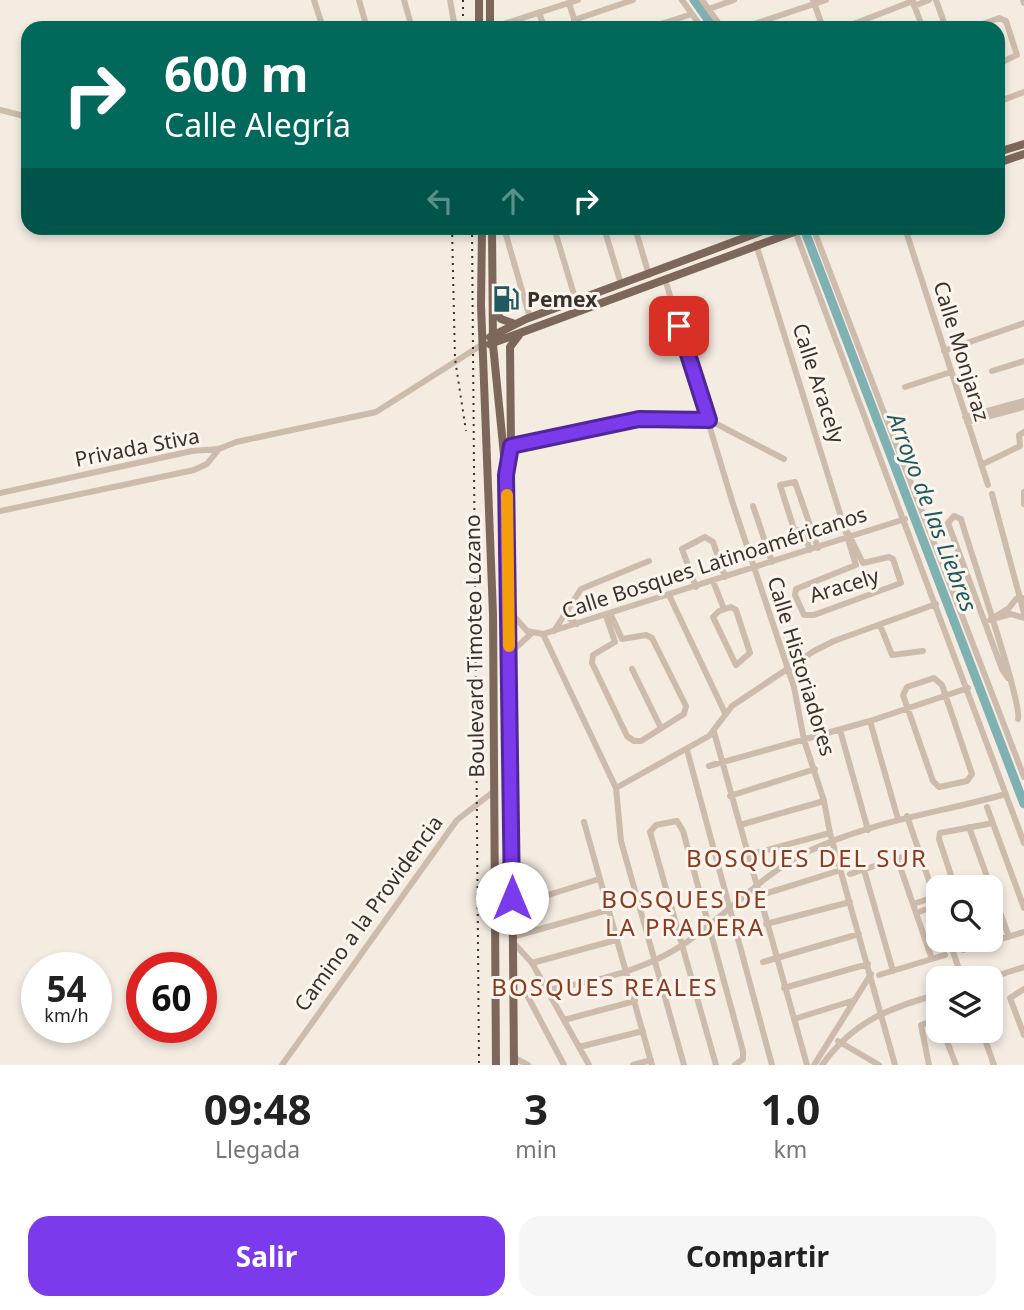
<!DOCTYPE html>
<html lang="es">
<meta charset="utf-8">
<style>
:root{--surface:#fff;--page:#f6f6f6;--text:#222;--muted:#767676;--accent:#7c3aed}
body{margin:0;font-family:"Noto Sans",sans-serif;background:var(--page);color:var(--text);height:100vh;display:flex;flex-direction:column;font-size:26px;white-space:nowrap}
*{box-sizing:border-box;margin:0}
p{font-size:23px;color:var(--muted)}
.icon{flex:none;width:38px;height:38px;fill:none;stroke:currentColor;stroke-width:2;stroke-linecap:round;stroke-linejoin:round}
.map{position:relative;height:1065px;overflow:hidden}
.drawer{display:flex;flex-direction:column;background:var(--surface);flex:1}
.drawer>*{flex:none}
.banner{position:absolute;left:21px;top:21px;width:984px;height:214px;border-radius:21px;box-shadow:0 4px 10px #0003;background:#00695c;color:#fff;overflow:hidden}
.fabs{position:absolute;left:926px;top:875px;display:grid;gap:14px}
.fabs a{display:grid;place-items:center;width:77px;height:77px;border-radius:14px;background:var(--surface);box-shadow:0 4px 10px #0003;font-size:35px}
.speed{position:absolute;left:21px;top:952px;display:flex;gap:14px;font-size:35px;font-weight:700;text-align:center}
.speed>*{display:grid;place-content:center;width:91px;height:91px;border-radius:50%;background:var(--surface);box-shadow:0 4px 10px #0003;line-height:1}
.speed small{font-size:18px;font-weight:400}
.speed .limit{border:10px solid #d22;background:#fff;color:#111}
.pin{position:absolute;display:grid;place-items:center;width:60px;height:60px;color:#fff;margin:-30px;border-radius:14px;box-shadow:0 4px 10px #0006}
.me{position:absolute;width:77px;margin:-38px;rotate:0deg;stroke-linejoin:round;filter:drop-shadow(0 0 5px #0008)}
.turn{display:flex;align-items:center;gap:24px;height:147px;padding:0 28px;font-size:32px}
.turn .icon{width:91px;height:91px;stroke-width:2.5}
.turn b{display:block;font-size:49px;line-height:60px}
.lanes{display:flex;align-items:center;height:66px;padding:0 28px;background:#0003;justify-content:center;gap:35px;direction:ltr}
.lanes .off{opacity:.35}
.eta{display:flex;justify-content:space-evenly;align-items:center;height:119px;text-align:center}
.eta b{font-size:42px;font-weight:700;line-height:49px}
.button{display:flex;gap:14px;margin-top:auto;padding:14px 28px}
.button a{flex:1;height:80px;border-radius:21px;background:var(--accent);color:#fff;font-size:28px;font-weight:700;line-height:80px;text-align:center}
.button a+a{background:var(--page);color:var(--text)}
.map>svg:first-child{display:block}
</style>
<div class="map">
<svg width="1024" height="1065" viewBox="0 0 1024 1065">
<rect width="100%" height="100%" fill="#f4ebe1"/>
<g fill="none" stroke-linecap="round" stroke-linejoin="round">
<!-- river -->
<path stroke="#7fb0b2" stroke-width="9" d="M694 0 714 28
M806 234 1024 804"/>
<!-- minor -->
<path stroke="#cdbbac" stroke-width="6" d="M314 0 323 28
M359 0 367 28
M404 0 412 28
M450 0 455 28
M682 0 702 28
M702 0 722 28
M813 0 823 28
M912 0 923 28
M936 0 946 28
M1023 0 1024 3
M569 3 577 28
M914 6 929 0
M709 9 734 0
M539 12 544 28
M574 20 633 0
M491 28 578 0
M648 28 692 14
M742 28 826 0
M843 28 913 1
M972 28 999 18 1006 21 1017 55 998 64
M998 102 1024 92
M0 110 28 117
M504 228 530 318
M554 228 576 301
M604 228 621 284
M635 228 649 275
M794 228 1024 843
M813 228 1024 777
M905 228 988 485
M756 244 856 565 796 589 795 595 804 615H814L901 583 893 559 889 557 863 563 848 533
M665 279 733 504 794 687 804 740 824 801 830 833 895 1065
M944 351 1024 323
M992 371 1024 361
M905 387 951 372
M965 417 1024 401
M967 422 1024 407
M508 446 639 419H682L709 420 784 459
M981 465 1020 446 1019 435 1024 432
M1024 492V504
M0 493 192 451 219 449 236 442 376 412 483 344
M992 494 1024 613
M753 506 772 562
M0 511 194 470 207 464 219 449
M811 527 800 531 794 529 780 485 795 482 818 548
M803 530 810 550
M713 581 724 609
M696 587 682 549 705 537 713 542 725 577
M669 595 725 713
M731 607 736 610 750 653 736 665 713 617 719 611Z
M567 608 569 618 577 624
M511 613 527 631 543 634 905 519
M606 616 615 642 593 655 592 663 627 736 634 741H641L684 714 686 706 652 638 646 635 622 639 611 615
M992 619 1011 614 1024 618
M990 620 1009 608 1016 599 1022 598
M880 625 892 655 923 651
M554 631 581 589 649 561
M543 634 616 788 621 841 684 1065
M510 653 532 633
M632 669 661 728
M934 678 942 685 972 774 967 781 939 787 933 781 903 695 907 687Z
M1008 678 1002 669 948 523 954 516 961 519C969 548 1023 704 1018 719
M870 721 898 819
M840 730 868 830
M714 732 807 1065
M687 750 772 1065
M709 766 870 721 968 688
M616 788 709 736 732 706 814 651 834 641 936 604
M730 796 815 769
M987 807 1024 908
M907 816 938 907
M584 822 652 1065
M740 825 824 801
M969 827 1009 937
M748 855 830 833
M897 858 932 959
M864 870 893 971
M850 874 911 854
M955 887 939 839 940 833 993 823
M758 896 841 870
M512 898 526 902 599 879
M913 904 938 896
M916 913 938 905
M766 924 850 902
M512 937 608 910
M949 940 962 978
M512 941 532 963 589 1065
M963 950 1024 932
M763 962 859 934
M532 963 616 940
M879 975 945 955
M990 978 1024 967
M784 988 868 964
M1024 989 1010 998 1024 1035
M527 995 564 1065
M513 996C570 986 635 977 684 944 727 915 761 875 807 852 871 821 939 813 1006 794
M794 1019 855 1000
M564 1020 635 1001
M943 1031 956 1065
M982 1031 994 1065
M838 1041 879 1065
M579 1047 643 1031
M513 1057 528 1065
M282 1065 457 820 493 792
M633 1065 651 1060
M716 1065 650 832 656 825 677 821 683 831 743 1051V1059L735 1065
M814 1065 871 974
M822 1065C854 1021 887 1009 938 994
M929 1065 921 1025 938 1019"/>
<!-- major -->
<path stroke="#7d675c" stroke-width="8" d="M479 0V28
M490 0V28
M998 152 1024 144
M998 163 1024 154
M482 228 481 305 493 614 496 1065
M492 228 493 345 506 475 510 611 514 1065
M493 309 501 319 515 324
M490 337 526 319 771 228
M490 344 805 228
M507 473 511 446 510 347 519 335"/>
<!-- rail -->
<path stroke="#3b302b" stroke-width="2" stroke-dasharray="2 5" stroke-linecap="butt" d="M463 0V28
M452 228 455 359 466 431
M472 228 479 1065"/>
</g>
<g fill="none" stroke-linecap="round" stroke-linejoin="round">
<defs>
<path id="route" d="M512 898 506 475 511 446 639 419 709 420 679 326"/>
</defs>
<!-- route casing -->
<use href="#route" stroke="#51269a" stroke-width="18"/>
<!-- route -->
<use href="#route" stroke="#7c3aed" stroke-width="12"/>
<!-- slow -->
<path stroke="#f59e0b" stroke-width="12" d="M507 495 509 646"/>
</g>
<!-- icons -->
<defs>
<symbol id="fuel-bare" viewBox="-9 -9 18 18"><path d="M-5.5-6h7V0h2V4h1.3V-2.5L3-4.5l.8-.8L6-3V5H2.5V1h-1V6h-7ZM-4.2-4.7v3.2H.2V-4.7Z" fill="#1f5a5e" stroke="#fbf5ee" stroke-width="2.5" paint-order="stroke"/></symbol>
</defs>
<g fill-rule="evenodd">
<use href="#fuel-bare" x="487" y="280" width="38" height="38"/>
</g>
<g text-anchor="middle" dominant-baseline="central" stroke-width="6" stroke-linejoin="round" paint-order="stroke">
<!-- poi labels -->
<g font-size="21" font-weight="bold" fill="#3b302b" stroke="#fbf5ee" text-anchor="start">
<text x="527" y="299">Pemex</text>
</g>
<!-- street labels -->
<g font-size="21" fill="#3b302b" stroke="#fbf5ee">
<text transform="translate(962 351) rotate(73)">Calle Monjaraz</text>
<text transform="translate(819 383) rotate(72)">Calle Aracely</text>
<text transform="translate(137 447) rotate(-11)">Privada Stiva</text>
<text transform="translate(714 562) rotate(-18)">Calle Bosques Latinoaméricanos</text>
<text transform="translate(844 585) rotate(-17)">Aracely</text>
<text transform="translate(474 646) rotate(-91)">Boulevard Timoteo Lozano</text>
<text transform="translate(802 666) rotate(73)">Calle Historiadores</text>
<text transform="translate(368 913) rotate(-54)">Camino a la Providencia</text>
</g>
<!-- water labels -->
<g font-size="23" font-style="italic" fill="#1f5a5e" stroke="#fbf5ee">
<text transform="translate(933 512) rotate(69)">Arroyo de las Liebres</text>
</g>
<!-- quarter labels -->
<g font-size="24" letter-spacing="2" fill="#8c3b22" stroke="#fbf5ee">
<text x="807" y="857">BOSQUES DEL SUR</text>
<text x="685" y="898">BOSQUES DE<tspan x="685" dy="28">LA PRADERA</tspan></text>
<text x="605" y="986">BOSQUES REALES</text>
</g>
</g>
</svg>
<div class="fabs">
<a><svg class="icon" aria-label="search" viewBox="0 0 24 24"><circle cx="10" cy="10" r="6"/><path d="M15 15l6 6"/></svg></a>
<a><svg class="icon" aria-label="layers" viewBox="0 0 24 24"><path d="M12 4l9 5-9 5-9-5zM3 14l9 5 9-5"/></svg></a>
</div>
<div class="speed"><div>54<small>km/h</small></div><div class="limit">60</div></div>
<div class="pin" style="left:679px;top:326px;background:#d93025"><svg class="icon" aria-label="arrive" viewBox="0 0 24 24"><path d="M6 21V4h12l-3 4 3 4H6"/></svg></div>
<svg class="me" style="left:512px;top:898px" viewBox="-20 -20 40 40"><circle r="19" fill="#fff"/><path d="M0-13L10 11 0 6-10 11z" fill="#7c3aed"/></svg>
<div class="banner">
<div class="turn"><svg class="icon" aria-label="right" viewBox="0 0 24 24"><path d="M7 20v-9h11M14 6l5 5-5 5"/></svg><div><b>600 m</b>Calle Alegría</div></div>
<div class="lanes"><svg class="icon off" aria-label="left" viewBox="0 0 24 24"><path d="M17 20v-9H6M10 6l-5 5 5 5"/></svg><svg class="icon off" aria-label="ahead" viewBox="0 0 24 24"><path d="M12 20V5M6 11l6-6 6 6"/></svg><svg class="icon" aria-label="right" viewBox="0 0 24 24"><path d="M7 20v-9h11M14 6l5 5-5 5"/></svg></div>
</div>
</div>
<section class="drawer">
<div class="eta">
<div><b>09:48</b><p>Llegada</p></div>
<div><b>3</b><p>min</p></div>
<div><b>1.0</b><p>km</p></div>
</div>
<div class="button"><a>Salir</a><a>Compartir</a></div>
</section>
